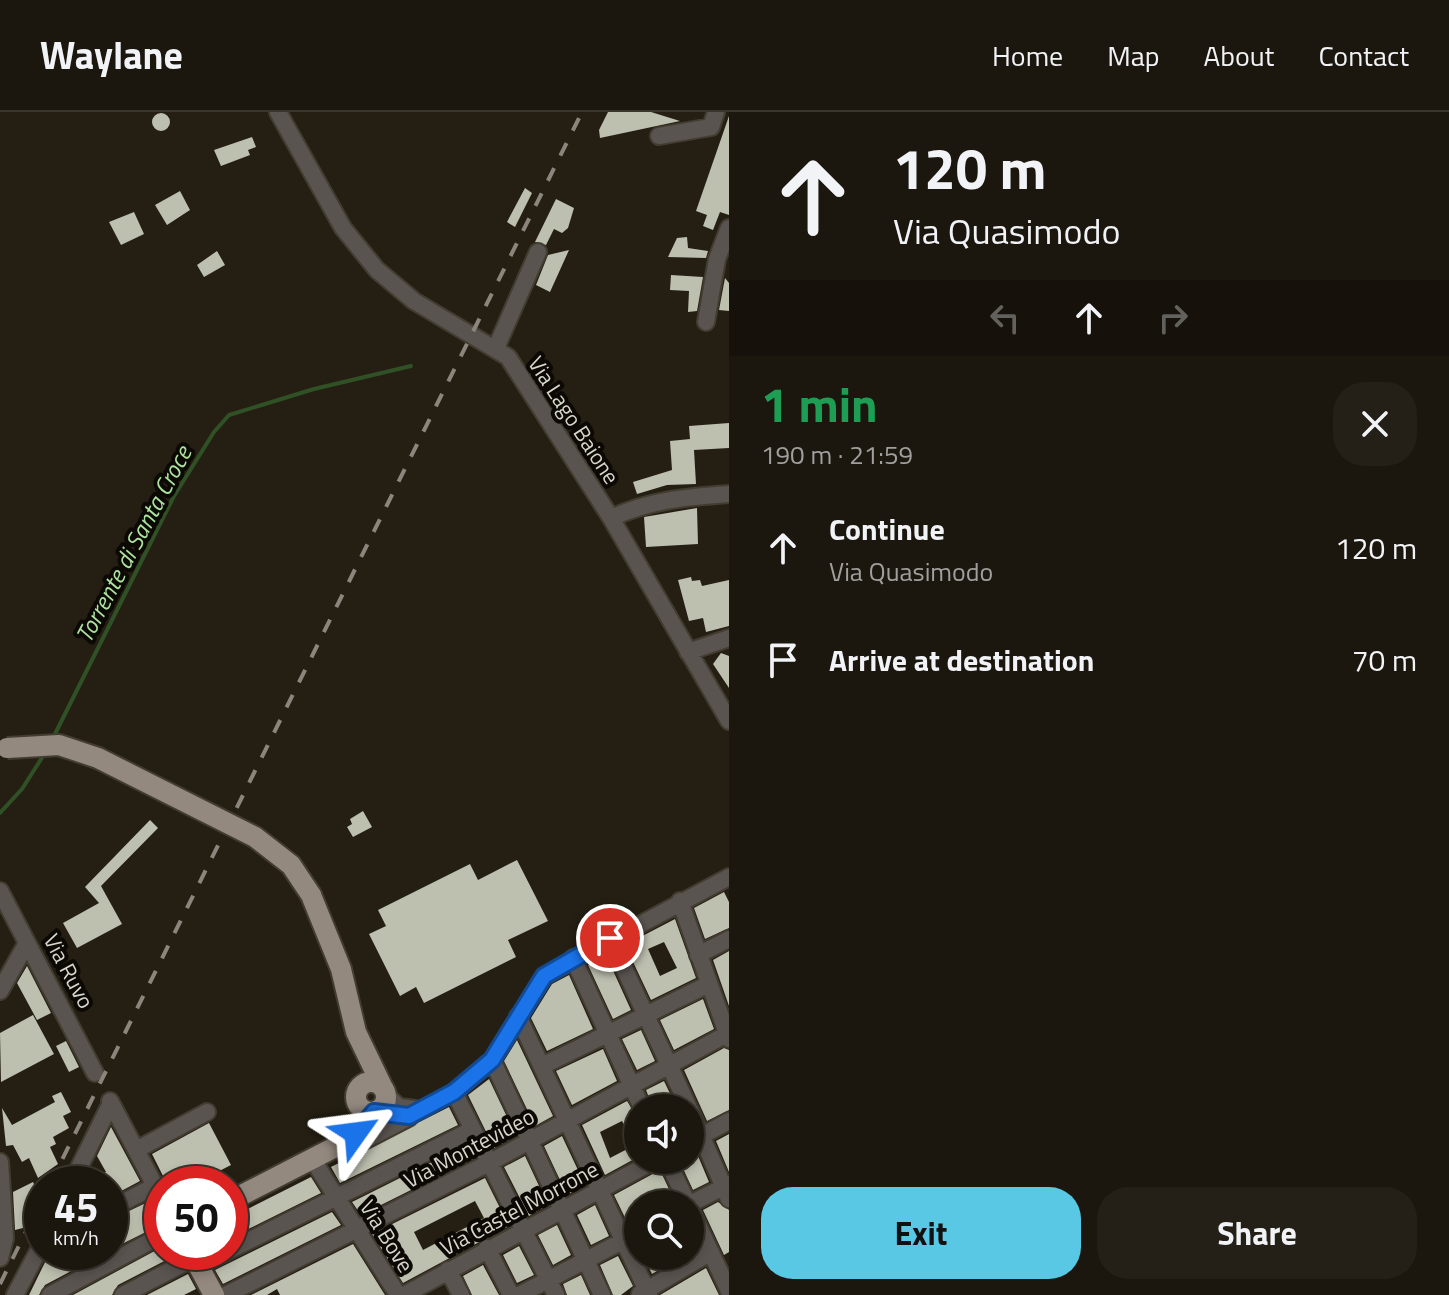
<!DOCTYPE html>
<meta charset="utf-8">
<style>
:root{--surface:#1c170e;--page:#252017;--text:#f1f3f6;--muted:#a09f9e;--line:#3a362e;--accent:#59c8e5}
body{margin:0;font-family:"Titillium Web",sans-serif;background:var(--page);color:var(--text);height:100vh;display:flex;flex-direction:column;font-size:30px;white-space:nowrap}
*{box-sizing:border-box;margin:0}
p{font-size:26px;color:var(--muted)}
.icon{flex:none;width:44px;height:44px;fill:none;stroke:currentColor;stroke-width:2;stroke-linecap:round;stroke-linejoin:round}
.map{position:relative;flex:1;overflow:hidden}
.sheet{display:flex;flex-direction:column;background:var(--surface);width:720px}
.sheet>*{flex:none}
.banner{background:#1c170e;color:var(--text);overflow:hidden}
.controls{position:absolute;left:624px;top:982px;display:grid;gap:16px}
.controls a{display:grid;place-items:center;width:80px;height:80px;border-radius:50%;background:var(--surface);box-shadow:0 4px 12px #0003,0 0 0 2px var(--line);font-size:40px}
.speed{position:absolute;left:24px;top:1054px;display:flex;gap:16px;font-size:40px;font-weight:700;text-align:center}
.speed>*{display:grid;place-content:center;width:104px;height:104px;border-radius:50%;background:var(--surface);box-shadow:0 4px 12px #0003,0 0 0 2px var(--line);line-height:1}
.speed small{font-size:20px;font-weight:400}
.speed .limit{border:12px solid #d22;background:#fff;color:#111}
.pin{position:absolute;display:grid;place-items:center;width:68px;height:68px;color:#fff;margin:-34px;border:4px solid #fff;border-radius:50%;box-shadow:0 2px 8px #0007}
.me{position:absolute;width:88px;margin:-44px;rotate:59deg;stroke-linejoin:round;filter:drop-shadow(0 0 6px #0008)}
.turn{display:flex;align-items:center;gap:28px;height:168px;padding:0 32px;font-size:36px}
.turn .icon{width:104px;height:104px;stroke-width:2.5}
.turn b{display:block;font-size:56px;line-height:68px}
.lanes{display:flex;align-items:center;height:76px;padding:0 32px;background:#0003;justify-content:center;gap:40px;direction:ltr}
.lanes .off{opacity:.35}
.round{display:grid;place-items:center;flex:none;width:84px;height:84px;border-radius:32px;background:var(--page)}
.summary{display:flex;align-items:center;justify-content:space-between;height:136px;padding:0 32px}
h1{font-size:48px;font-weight:700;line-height:60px;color:#1e9e55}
.action{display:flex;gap:16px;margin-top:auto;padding:16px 32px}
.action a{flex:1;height:92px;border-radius:32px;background:var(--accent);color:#111;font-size:32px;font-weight:700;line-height:92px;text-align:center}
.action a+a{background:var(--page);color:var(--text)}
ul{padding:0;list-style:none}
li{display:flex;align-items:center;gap:24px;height:112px;padding:0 32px}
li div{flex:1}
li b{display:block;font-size:30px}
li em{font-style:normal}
header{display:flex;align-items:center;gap:48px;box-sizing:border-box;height:112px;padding:0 40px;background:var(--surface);border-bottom:2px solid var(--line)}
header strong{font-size:38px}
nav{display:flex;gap:44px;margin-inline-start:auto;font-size:28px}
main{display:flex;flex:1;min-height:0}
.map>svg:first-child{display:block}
</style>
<header>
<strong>Waylane</strong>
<nav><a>Home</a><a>Map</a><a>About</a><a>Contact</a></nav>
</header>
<main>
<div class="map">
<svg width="729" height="1183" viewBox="0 0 729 1183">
<rect width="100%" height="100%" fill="#251f13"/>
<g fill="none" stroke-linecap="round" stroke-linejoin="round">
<!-- stream -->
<path stroke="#2f5125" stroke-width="4" d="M53 626 174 384 214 320 229 303 314 277 411 254
M0 701 22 677 45 641"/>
</g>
<!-- building -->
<path fill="#bdbfaf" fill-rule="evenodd" d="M608 0H651L680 9 600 26 599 18Z
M152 10a9 9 0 1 1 18 0a9 9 0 1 1-18 0Z
M729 4V103L720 100 713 118 703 114 707 103 696 99Z
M252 25 256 35 248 38 250 43 221 54 214 38Z
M525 76 532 81 515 115 507 110Z
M180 79 190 98 167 113 155 93Z
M556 87 574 96 568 116 562 121 554 117 546 133 535 130Z
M134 100 144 122 121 133 109 110Z
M687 125 688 136 708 139 706 146 668 145 677 126Z
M569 138 550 180 536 173 548 143Z
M217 139 225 153 204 165 197 153Z
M671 163 703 165 697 199 688 200 689 179 670 178Z
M725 166 729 171V199L719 198Z
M729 311V336L694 338 696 372 667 373 637 382 633 370 672 358 670 329 690 327 689 314Z
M697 396 698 432 646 435 644 405Z
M691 465 692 469 700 468 702 474 729 468V514L706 520 703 506 689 509 678 468Z
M721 541 729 544V576L713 552Z
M363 699 372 715 353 725 347 715 352 712 350 707Z
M150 708 158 716 101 774 122 812 77 836 63 811 99 791 85 775Z
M517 748 548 809 508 828 516 845 424 891 416 875 400 884 369 822 386 814 378 798 470 752 478 768Z
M724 780 729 790V816L705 827 694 796Z
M675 807 696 866 651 888 625 833ZM664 830 677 856 660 864 648 837Z
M729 839V894L713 848Z
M606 843 631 898 613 907 588 853Z
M27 854 51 901 37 908 17 871Z
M569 863 593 917 547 939 531 906 552 872Z
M703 887 714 917 674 938 660 908Z
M33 903 54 942 1 970 0 921Z
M641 918 655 949 637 958 622 927Z
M517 928 553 1004 535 1014 504 949Z
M66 929 79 955 69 960 56 934Z
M724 936 729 938V998L707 1009 684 958Z
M603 937 617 969 572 993 556 959Z
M489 967 516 1024 494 1036 468 983Z
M664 969 677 996H653L646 978Z
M61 980 71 1000 63 1004 69 1016 53 1025 56 1032 50 1035 58 1052 38 1066 29 1046 22 1050 13 1033 6 1034 2 996 12 1013 55 990 52 984Z
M627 989 638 1006V1045L605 1063 582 1013ZM622 1009 635 1033 610 1046 600 1020Z
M449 995 458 1013 340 1071 331 1055Z
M209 1011 231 1053 194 1072H167L152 1042Z
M111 1015 140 1069 110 1085V1072H84L106 1060 97 1044Z
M729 1022V1060L716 1029Z
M562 1024 585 1073 567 1083 544 1034Z
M468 1032 475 1046 361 1103 352 1090Z
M696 1039 709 1070 693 1078 679 1048H690V1041Z
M525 1044 548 1093 529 1104 504 1055Z
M660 1058 676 1092H638V1110L629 1114 614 1083Z
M311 1065 321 1081 230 1126V1106Z
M485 1066 509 1114 403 1171 372 1122ZM475 1089 484 1106 423 1138 414 1120Z
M33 1070 39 1082 23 1116 15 1118 13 1080Z
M150 1089 162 1104V1112L110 1138V1108Z
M718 1090 729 1098V1140L724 1143 703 1098Z
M595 1093 609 1124 591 1133 577 1103Z
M332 1100 341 1113 223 1172 215 1158Z
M557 1113 571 1143 553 1153 538 1123Z
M353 1132 385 1183H280L277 1177 267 1183H251Z
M519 1134 534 1163 517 1171 503 1143Z
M162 1135V1140L178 1142 118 1173 112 1183H73Z
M50 1140H107L45 1173 39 1183H29Z
M618 1144 633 1174 621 1183H613L600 1153Z
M643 1144H683L652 1162Z
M483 1153 499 1183H472L463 1164Z
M706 1156 719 1183H660Z
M188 1162 196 1177 184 1183H147Z
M581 1163 590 1183H567L563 1172Z"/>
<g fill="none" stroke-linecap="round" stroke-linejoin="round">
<defs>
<path id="minor" d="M278 0 343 116 377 158 414 189 508 245 611 406 729 609
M659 24 711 15 716 0
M706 210 717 147 729 116
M496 236 538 140
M611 406C650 388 687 385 729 382
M688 540 729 526
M0 779 95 961
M680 789 729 927
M610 826 689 996
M698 843 729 827
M573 846 642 996
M0 879 27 831
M518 904 649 1183
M492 948 602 1183
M542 954 709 872
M454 980 556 1183
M386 983 399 995 415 997
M110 989 162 1087
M690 998 729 1087
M377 999 409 1004 454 980 492 948 544 864 729 765
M690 1030 729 1009
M136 1038 207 1000
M333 1038 350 1036 410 1005
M313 1048 398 1183
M667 1048 688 1092
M0 1050 5 1126 0 1146
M71 1072 111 991
M690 1092 729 1072
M690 1096 729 1179
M110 1097 155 1074
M487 1136 511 1183
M230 1138 472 1018
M198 1154 227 1140
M448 1158 461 1183
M640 1182 711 1140
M15 1183 42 1132
M50 1183 162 1123
M123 1183 194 1146
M226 1183 489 1051 729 921
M404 1183 656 1048
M519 1183 638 1121"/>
<path id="major" d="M311 783 341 857 356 920 382 974
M356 985a15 15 0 1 1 30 0a15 15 0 1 1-30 0Z
M230 1089 341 1032 374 1000
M191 1140 214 1183"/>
</defs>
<!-- minor casing -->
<use href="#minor" stroke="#423c31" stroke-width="20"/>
<!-- major casing -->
<use href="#major" stroke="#423c31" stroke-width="24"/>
<!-- minor -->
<use href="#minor" stroke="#5a5450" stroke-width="16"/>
<!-- major -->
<use href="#major" stroke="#94897f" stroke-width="20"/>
<!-- rail -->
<path stroke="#8b867d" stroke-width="4" stroke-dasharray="14 14" stroke-linecap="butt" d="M50 1072 582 0
M0 1172 42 1087"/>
<defs>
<path id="major-bridge" d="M7 636 59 633 98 646 255 725 291 753 311 783"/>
</defs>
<!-- major-bridge casing -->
<use href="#major-bridge" stroke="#423c31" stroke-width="24" stroke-linecap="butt"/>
<!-- major-bridge -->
<use href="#major-bridge" stroke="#94897f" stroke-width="20"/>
</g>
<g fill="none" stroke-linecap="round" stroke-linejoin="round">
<defs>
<path id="route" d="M356 1021 374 1000 409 1004 454 980 492 948 544 864 610 826"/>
</defs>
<!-- route casing -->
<use href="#route" stroke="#114b97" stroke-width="20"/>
<!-- route -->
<use href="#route" stroke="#1a73e8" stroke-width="14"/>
</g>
<g text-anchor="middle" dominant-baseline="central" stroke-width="8" stroke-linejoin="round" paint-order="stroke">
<!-- street labels -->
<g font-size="22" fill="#d8d5cd" stroke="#0c0905">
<text transform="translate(574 308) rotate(57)">Via Lago Baione</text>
<text transform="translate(69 859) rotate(62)">Via Ruvo</text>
<text transform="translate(469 1036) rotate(-28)">Via Montevideo</text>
<text transform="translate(519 1096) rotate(-28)">Via Castel Morrone</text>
<text transform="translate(387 1124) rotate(58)">Via Bove</text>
</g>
<!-- water labels -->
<g font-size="24" font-style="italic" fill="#ade49e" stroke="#0c0905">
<text transform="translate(133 432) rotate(-62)">Torrente di Santa Croce</text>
</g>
</g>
</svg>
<div class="controls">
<a><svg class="icon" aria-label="sound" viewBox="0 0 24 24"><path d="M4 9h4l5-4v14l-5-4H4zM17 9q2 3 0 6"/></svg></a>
<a><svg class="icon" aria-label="search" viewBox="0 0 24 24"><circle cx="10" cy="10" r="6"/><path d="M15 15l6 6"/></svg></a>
</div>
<div class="speed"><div>45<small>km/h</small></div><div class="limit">50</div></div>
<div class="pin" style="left:610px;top:826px;background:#d93025"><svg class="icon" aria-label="arrive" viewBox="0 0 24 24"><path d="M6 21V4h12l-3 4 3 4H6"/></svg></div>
<svg class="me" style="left:356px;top:1021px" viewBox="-20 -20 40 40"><path d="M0-17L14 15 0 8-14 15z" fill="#1a73e8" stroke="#fff" stroke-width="4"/></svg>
</div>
<section class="sheet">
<div class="banner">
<div class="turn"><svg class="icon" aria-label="ahead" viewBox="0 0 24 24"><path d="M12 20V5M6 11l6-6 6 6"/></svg><div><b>120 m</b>Via Quasimodo</div></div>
<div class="lanes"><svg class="icon off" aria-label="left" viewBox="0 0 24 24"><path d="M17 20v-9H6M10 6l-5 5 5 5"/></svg><svg class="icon" aria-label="ahead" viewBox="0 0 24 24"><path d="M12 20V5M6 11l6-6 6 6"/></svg><svg class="icon off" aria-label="right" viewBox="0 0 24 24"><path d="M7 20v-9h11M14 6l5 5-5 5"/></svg></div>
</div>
<div class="summary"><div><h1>1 min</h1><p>190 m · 21:59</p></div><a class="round"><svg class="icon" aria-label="close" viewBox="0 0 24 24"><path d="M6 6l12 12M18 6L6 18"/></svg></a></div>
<ul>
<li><svg class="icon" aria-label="ahead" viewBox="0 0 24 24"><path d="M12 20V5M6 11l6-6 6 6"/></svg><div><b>Continue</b><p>Via Quasimodo</p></div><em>120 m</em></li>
<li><svg class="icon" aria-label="arrive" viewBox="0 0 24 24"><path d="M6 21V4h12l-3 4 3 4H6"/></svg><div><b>Arrive at destination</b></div><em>70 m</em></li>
</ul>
<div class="action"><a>Exit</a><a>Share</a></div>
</section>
</main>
